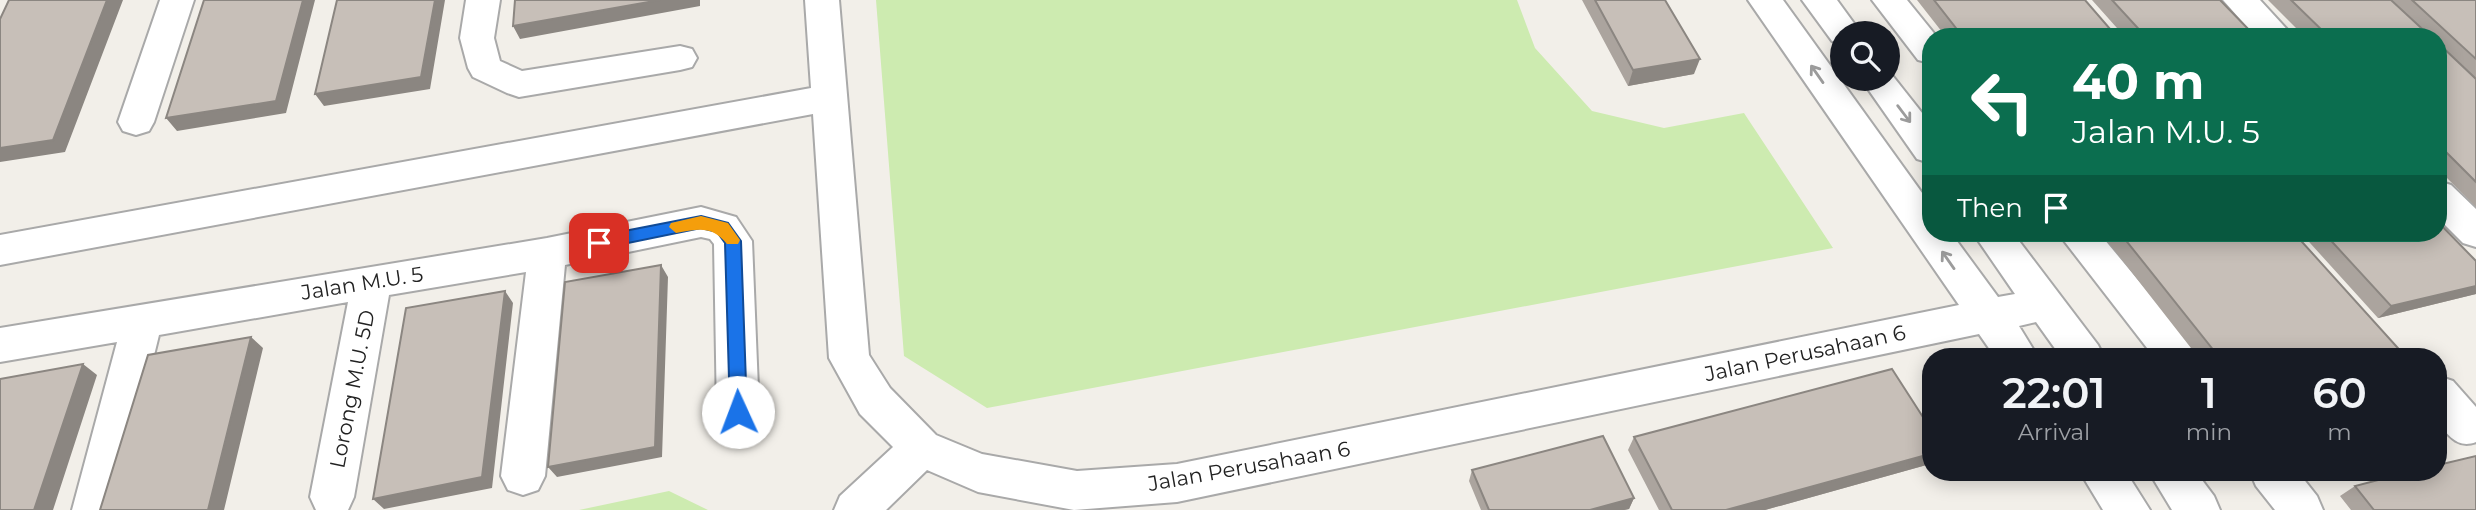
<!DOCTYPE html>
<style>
:root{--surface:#171b24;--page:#20242c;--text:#f1f3f6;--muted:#9ea1a6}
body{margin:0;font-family:Montserrat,sans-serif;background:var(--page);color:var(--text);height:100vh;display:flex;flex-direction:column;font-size:26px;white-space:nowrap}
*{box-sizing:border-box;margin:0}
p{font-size:23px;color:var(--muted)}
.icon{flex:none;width:38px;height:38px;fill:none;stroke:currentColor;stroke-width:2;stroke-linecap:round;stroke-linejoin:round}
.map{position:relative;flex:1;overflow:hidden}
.details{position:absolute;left:1922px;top:348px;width:525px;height:133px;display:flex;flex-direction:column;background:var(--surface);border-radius:28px;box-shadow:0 4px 18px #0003}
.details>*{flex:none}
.guide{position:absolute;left:1922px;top:28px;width:525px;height:214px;border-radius:28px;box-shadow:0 4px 18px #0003;background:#0b6e4f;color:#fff;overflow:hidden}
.buttons{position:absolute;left:1830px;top:21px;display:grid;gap:14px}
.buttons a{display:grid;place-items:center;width:70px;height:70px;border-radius:50%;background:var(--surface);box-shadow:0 4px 18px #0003;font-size:35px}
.pin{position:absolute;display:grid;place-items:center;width:60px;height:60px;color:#fff;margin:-30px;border-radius:14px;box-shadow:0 4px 10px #0006}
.me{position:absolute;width:77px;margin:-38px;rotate:358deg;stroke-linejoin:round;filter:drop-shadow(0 0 5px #0008)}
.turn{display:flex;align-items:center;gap:24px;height:147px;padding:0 35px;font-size:32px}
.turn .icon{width:91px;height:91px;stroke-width:2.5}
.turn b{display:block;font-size:49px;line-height:60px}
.then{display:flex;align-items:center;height:66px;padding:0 35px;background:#0003;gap:14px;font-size:26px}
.eta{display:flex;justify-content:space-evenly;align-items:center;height:119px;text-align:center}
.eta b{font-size:42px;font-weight:600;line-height:49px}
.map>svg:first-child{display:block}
</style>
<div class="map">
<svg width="2476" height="510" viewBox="0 0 2476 510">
<rect width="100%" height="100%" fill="#f2efe9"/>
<!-- grass -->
<path fill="#cdebb0" d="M876 0H1517L1535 48 1592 111 1664 128 1744 113 1833 248 987 408 904 356Z
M669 491 708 510H579Z"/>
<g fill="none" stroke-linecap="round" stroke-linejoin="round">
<defs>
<path id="minor" d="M160 0H194L154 122 149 131 136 135 123 131 118 122Z
M466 0H500L494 38 500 61 522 71 680 46 692 49 697 58 692 67 680 70 519 97 507 93 473 77 468 68 460 38Z
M805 0H839L869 355 890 388 936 435 982 454 1077 471 1177 464 1959 305 1748 0H1783L1930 204V233H1951L1998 297 2015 294 1973 233H2013L2098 345 2104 357H2061L2036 322 2019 326 2038 357H1995L1979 334 1177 502 1074 510 978 492 927 470 886 510H834L840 496 893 447 860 414 829 358 813 114 0 265V235L811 88Z
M1802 0H1837L1861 33H1843V44L1832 41Z
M1872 0H1907L1937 37H1930V63L1918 60Z
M2223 0H2260L2294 37H2256Z
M1888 70 1930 123V163L1917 159 1861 79H1888Z
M2438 181 2451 185 2476 209V247L2463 243 2438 218Z
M701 207 736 217 752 241 759 413 753 426 738 431 723 426 717 413 714 244 710 239 701 237 565 265 545 476 538 490 523 495 508 490 501 476 526 272 389 295 354 497 348 510H316L310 497 348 302 159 335 116 510H72L117 342 0 362V328L547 238Z
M2058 233H2099L2192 345 2198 357H2154Z
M2438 376 2453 381 2476 407V442C2458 449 2449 436 2438 423Z
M2080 472H2126L2150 510H2103Z
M2149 472H2196L2214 496 2220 510H2172Z
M2250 472H2298L2317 496 2323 510H2275L2256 486Z"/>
</defs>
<!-- minor casing -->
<use href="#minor" stroke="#a9a9a9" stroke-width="4"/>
<!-- minor -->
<use href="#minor" fill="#fff" fill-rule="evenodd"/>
</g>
<!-- wall -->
<path fill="#aba49e" d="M1582 0H1665L1694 74 1628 86Z
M1917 0H2085L2117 37H1946Z
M2092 0H2220L2256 37H2125Z
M2268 0H2476V207L2438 169V37H2305Z
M2101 233H2294L2406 357H2198Z
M2301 233H2438L2476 261V294L2378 318Z
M1634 437 1930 464 1765 510H1659L1628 450Z
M1472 470 1634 498 1629 509 1624 510H1481L1469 481Z
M2355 486 2476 510H2351L2340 496Z"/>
<!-- shaded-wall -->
<path fill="#8b8681" d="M107 0H123L65 152 0 162V148Z
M303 0H315L286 113 177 131 166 118Z
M435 0H445L430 89 324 106 315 94Z
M660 0H700V6L520 39 513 26Z
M1700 59 1694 74 1628 86 1633 70Z
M661 265 668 277 662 457 557 477 548 467Z
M2476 286V294L2378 318 2391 306Z
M505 291 513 303 492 488 384 509 373 499Z
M251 337 263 348 224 510H208Z
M83 364 97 375 53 510H34Z
M1930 454V464L1765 510H1726Z
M1634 498 1629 509 1624 510H1590Z"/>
<!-- building -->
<path fill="#c7bfb8" stroke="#8b8681" stroke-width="2" d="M9 0H107L53 140 0 148V19Z
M204 0H303L276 101 166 118Z
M337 0H435L421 77 315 94Z
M515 0H660L513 26Z
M1595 0H1665L1700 59 1633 70Z
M1934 0H2085L2117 37H1963Z
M2112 0H2220L2256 37H2146Z
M2291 0H2391L2431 37H2329Z
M2412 0H2476V59Z
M2438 43 2476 79V182L2438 144Z
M2438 222 2476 261V286L2391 306 2324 233H2438Z
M2120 233H2294L2406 357H2219Z
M661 265 655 447 548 467 565 282Z
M505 291 482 477 373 499 406 308Z
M251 337 208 510H100L148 355Z
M83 364 34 510H0V379Z
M1892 369 1930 428V454L1726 510H1672L1634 437Z
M1603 436 1634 498 1590 510H1489L1472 470Z
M2476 456V510H2374L2355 486 2409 472H2438V465Z"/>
<!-- one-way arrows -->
<defs><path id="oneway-shaft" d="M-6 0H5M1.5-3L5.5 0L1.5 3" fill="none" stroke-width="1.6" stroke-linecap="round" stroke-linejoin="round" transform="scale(1.75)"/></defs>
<g stroke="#9c9c9c">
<use href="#oneway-shaft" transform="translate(1817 74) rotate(-125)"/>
<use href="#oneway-shaft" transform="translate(1904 114) rotate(53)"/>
<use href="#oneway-shaft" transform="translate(1948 260) rotate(-125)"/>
</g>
<!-- route -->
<path fill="#1a73e8" stroke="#114b97" stroke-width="2" d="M701 216 728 223 741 241 747 412 745 418 738 420 732 418 730 412 725 243 717 232 701 228 599 249 591 243 599 236Z"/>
<!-- slow -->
<path fill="#f59e0b" d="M701 216 728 223 740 240 738 244H727C712 225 698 229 676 233L669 227 671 223Z"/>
<g text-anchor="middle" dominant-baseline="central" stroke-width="5" stroke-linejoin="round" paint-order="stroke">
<!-- street labels -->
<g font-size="21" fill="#222" stroke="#fff">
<text transform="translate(362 283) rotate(-9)">Jalan M.U. 5</text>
<text transform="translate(1805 353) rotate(-12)">Jalan Perusahaan 6</text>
<text transform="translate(352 389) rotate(-79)">Lorong M.U. 5D</text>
<text transform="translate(1249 466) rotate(-10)">Jalan Perusahaan 6</text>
</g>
</g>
</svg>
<div class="buttons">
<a><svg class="icon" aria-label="search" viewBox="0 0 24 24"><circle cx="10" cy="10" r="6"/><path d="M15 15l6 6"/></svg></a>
</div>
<div class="pin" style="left:599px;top:243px;background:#d93025"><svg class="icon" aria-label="arrive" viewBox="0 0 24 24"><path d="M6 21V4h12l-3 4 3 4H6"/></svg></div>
<svg class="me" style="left:738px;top:412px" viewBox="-20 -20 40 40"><circle r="19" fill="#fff"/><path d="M0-13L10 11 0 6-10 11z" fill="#1a73e8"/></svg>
<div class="guide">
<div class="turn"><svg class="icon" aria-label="left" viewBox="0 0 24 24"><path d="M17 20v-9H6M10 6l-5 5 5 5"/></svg><div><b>40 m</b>Jalan M.U. 5</div></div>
<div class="then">Then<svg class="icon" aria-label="arrive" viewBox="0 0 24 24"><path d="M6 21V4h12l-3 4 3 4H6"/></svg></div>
</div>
<section class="details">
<div class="eta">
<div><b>22:01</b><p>Arrival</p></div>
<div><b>1</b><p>min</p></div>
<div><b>60</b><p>m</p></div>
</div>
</section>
</div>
